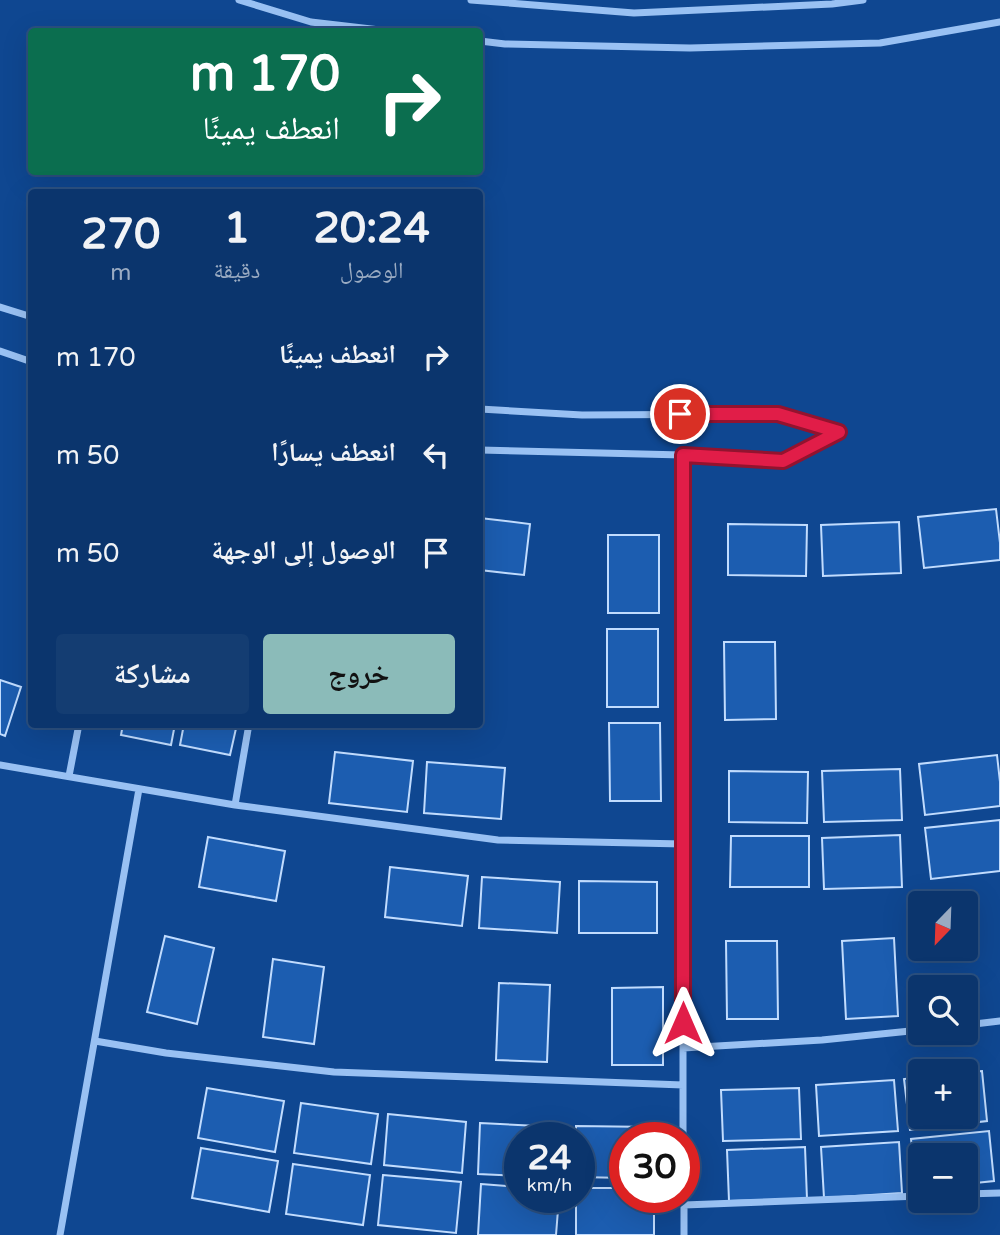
<!DOCTYPE html>
<html lang="ar">
<meta charset="utf-8">
<style>
:root{--surface:#0b356d;--page:#143d72;--text:#f1f3f6;--muted:#9aabc2;--line:#2b5080;--accent:#8bbbb9}
body{margin:0;font-family:"Varela Round","Noto Naskh Arabic",sans-serif;background:var(--page);color:var(--text);direction:rtl;height:100vh;display:flex;flex-direction:column;font-size:26px;white-space:nowrap}
*{box-sizing:border-box;margin:0}
p{font-size:23px;color:var(--muted)}
.icon{flex:none;width:38px;height:38px;fill:none;stroke:currentColor;stroke-width:2;stroke-linecap:round;stroke-linejoin:round}
.map{position:relative;flex:1;overflow:hidden;direction:ltr}
.sheet{position:absolute;left:28px;top:189px;width:455px;height:539px;display:flex;flex-direction:column;background:var(--surface);border-radius:7px;box-shadow:0 7px 28px #0002,0 0 0 2px var(--line);direction:rtl}
.sheet>*{flex:none}
.hud{position:absolute;left:28px;top:28px;width:455px;height:147px;border-radius:7px;box-shadow:0 7px 28px #0002,0 0 0 2px var(--line);direction:rtl;background:#0b6e4f;color:#fff;overflow:hidden}
.needle{width:46px;rotate:203deg}
.tools{position:absolute;left:908px;top:891px;display:grid;gap:14px}
.tools a{display:grid;place-items:center;width:70px;height:70px;border-radius:7px;background:var(--surface);box-shadow:0 7px 28px #0002,0 0 0 2px var(--line);font-size:35px}
.speed{position:absolute;left:504px;top:1122px;display:flex;gap:14px;font-size:35px;font-weight:700;text-align:center}
.speed>*{display:grid;place-content:center;width:91px;height:91px;border-radius:50%;background:var(--surface);box-shadow:0 7px 28px #0002,0 0 0 2px var(--line);line-height:1}
.speed small{font-size:18px;font-weight:400}
.speed .limit{border:10px solid #d22;background:#fff;color:#111}
.pin{position:absolute;display:grid;place-items:center;width:60px;height:60px;color:#fff;margin:-30px;border:4px solid #fff;border-radius:50%;box-shadow:0 2px 7px #0007}
.me{position:absolute;width:77px;margin:-38px;rotate:0deg;stroke-linejoin:round;filter:drop-shadow(0 0 5px #0008)}
.turn{display:flex;align-items:center;gap:24px;height:147px;padding:0 28px;font-size:32px}
.turn .icon{width:91px;height:91px;stroke-width:2.5}
.turn b{display:block;font-size:49px;line-height:60px}
.eta{display:flex;justify-content:space-evenly;align-items:center;height:119px;text-align:center}
.eta b{font-size:42px;font-weight:700;line-height:49px}
.action{display:flex;gap:14px;margin-top:auto;padding:14px 28px}
.action a{flex:1;height:80px;border-radius:7px;background:var(--accent);color:#111;font-size:28px;font-weight:700;line-height:80px;text-align:center}
.action a+a{background:var(--page);color:var(--text)}
ul{padding:0;list-style:none}
li{display:flex;align-items:center;gap:21px;height:98px;padding:0 28px}
li div{flex:1}
li b{display:block;font-size:26px}
li em{font-style:normal}
.map>svg:first-child{display:block}
</style>
<div class="map">
<svg width="1000" height="1235" viewBox="0 0 1000 1235">
<rect width="100%" height="100%" fill="#0f4791"/>
<!-- building -->
<path fill="#1c5db0" stroke="#c1dcfe" stroke-width="2" d="M996 509 1000 543V560L924 568 918 517Z
M480 518 530 524 524 575 480 570Z
M899 522 901 573 823 576 821 525Z
M728 524 807 525 806 576 728 575Z
M608 535H659V613H608Z
M607 629H658V707H607Z
M724 642H775L776 719 725 720Z
M0 680 21 687 5 736 0 734Z
M609 723H660L661 801H610Z
M123 724H175L171 745 121 735Z
M184 724H237L230 755 180 745Z
M335 752 413 761 407 812 329 803Z
M997 755 1000 782V806L925 815 919 764Z
M427 762 505 768 501 819 424 813Z
M900 769 902 820 824 822 822 771Z
M729 771 808 772 807 823 729 822Z
M1000 820V871L931 879 925 828Z
M900 835 902 887 824 889 822 838Z
M731 836H809V887H730Z
M208 837 285 851 276 901 199 887Z
M390 867 468 876 462 926 385 917Z
M482 877 560 882 557 933 479 928Z
M579 881 657 882V933H579Z
M165 936 214 948 197 1024 147 1012Z
M894 938 898 1016 846 1019 842 941Z
M726 941H777L778 1019H727Z
M273 959 324 967 314 1044 263 1037Z
M499 983 550 985 547 1062 496 1060Z
M663 987V1065H612V988Z
M982 1071 987 1121 910 1130 904 1079 920 1077V1116H966V1072Z
M894 1080 898 1131 819 1136 816 1085Z
M207 1088 284 1101 275 1152 198 1138Z
M799 1088 801 1139 723 1141 721 1090Z
M301 1103 378 1114 371 1164 294 1153Z
M388 1114 466 1122 462 1173 384 1165Z
M480 1123 558 1127V1138H520V1176L478 1174Z
M576 1126 654 1127V1138H625V1178L579 1177V1138H576Z
M989 1131 994 1181 966 1184V1155H920V1190H917L911 1139Z
M899 1142 902 1193 824 1198 821 1147Z
M805 1147 807 1199 729 1201 727 1150Z
M201 1148 278 1161 269 1212 192 1198Z
M293 1164 370 1175 363 1225 286 1214Z
M383 1175 461 1182 456 1233 378 1225Z
M481 1184 520 1187V1197H559L556 1235H478Z
M579 1188H625V1197H654V1235H576V1197H579Z"/>
<g fill="none" stroke-linecap="round" stroke-linejoin="round">
<!-- street -->
<path stroke="#99c1f3" stroke-width="7" d="M239 0 311 22 397 32
M471 0 634 13 832 4 863 0
M480 41 505 44 690 48 880 43 1000 22
M0 307 32 317
M0 351 32 362
M480 409 582 415 778 414 839 432 784 461 683 455 480 450
M683 455V1138
M0 765 235 805 498 840 683 844
M69 776 79 724
M235 805 249 724
M966 1025 1000 1021
M95 1041 166 1053 334 1072 683 1085
M683 1048 822 1040 920 1030
M966 1194 1000 1193
M684 1197V1235
M684 1205 920 1196
M60 1235 139 789"/>
</g>
<g fill="none" stroke-linecap="round" stroke-linejoin="round">
<defs>
<path id="route" d="M680 414H778L839 432 783 461 683 455V1023"/>
</defs>
<!-- route casing -->
<use href="#route" stroke="#92132f" stroke-width="18"/>
<!-- route -->
<use href="#route" stroke="#e11d48" stroke-width="12"/>
</g>
</svg>
<div class="tools">
<a><svg class="needle" viewBox="-14 -14 28 28"><path d="M0-13l5 13h-10z" fill="#e53935"/><path d="M0 13l5-13h-10z" fill="#9aabc2"/></svg></a>
<a><svg class="icon" aria-label="search" viewBox="0 0 24 24"><circle cx="10" cy="10" r="6"/><path d="M15 15l6 6"/></svg></a>
<a>+</a>
<a>−</a>
</div>
<div class="speed"><div>24<small>km/h</small></div><div class="limit">30</div></div>
<div class="pin" style="left:680px;top:414px;background:#d93025"><svg class="icon" aria-label="arrive" viewBox="0 0 24 24"><path d="M6 21V4h12l-3 4 3 4H6"/></svg></div>
<svg class="me" style="left:683px;top:1023px" viewBox="-20 -20 40 40"><path d="M0-17L14 15 0 8-14 15z" fill="#e11d48" stroke="#fff" stroke-width="4"/></svg>
<div class="hud">
<div class="turn"><svg class="icon" aria-label="right" viewBox="0 0 24 24"><path d="M7 20v-9h11M14 6l5 5-5 5"/></svg><div><b>170 m</b>انعطف يمينًا</div></div>
</div>
<section class="sheet">
<div class="eta">
<div><b>20:24</b><p>الوصول</p></div>
<div><b>1</b><p>دقيقة</p></div>
<div><b>270</b><p>m</p></div>
</div>
<ul>
<li><svg class="icon" aria-label="right" viewBox="0 0 24 24"><path d="M7 20v-9h11M14 6l5 5-5 5"/></svg><div><b>انعطف يمينًا</b></div><em>170 m</em></li>
<li><svg class="icon" aria-label="left" viewBox="0 0 24 24"><path d="M17 20v-9H6M10 6l-5 5 5 5"/></svg><div><b>انعطف يسارًا</b></div><em>50 m</em></li>
<li><svg class="icon" aria-label="arrive" viewBox="0 0 24 24"><path d="M6 21V4h12l-3 4 3 4H6"/></svg><div><b>الوصول إلى الوجهة</b></div><em>50 m</em></li>
</ul>
<div class="action"><a>خروج</a><a>مشاركة</a></div>
</section>
</div>
